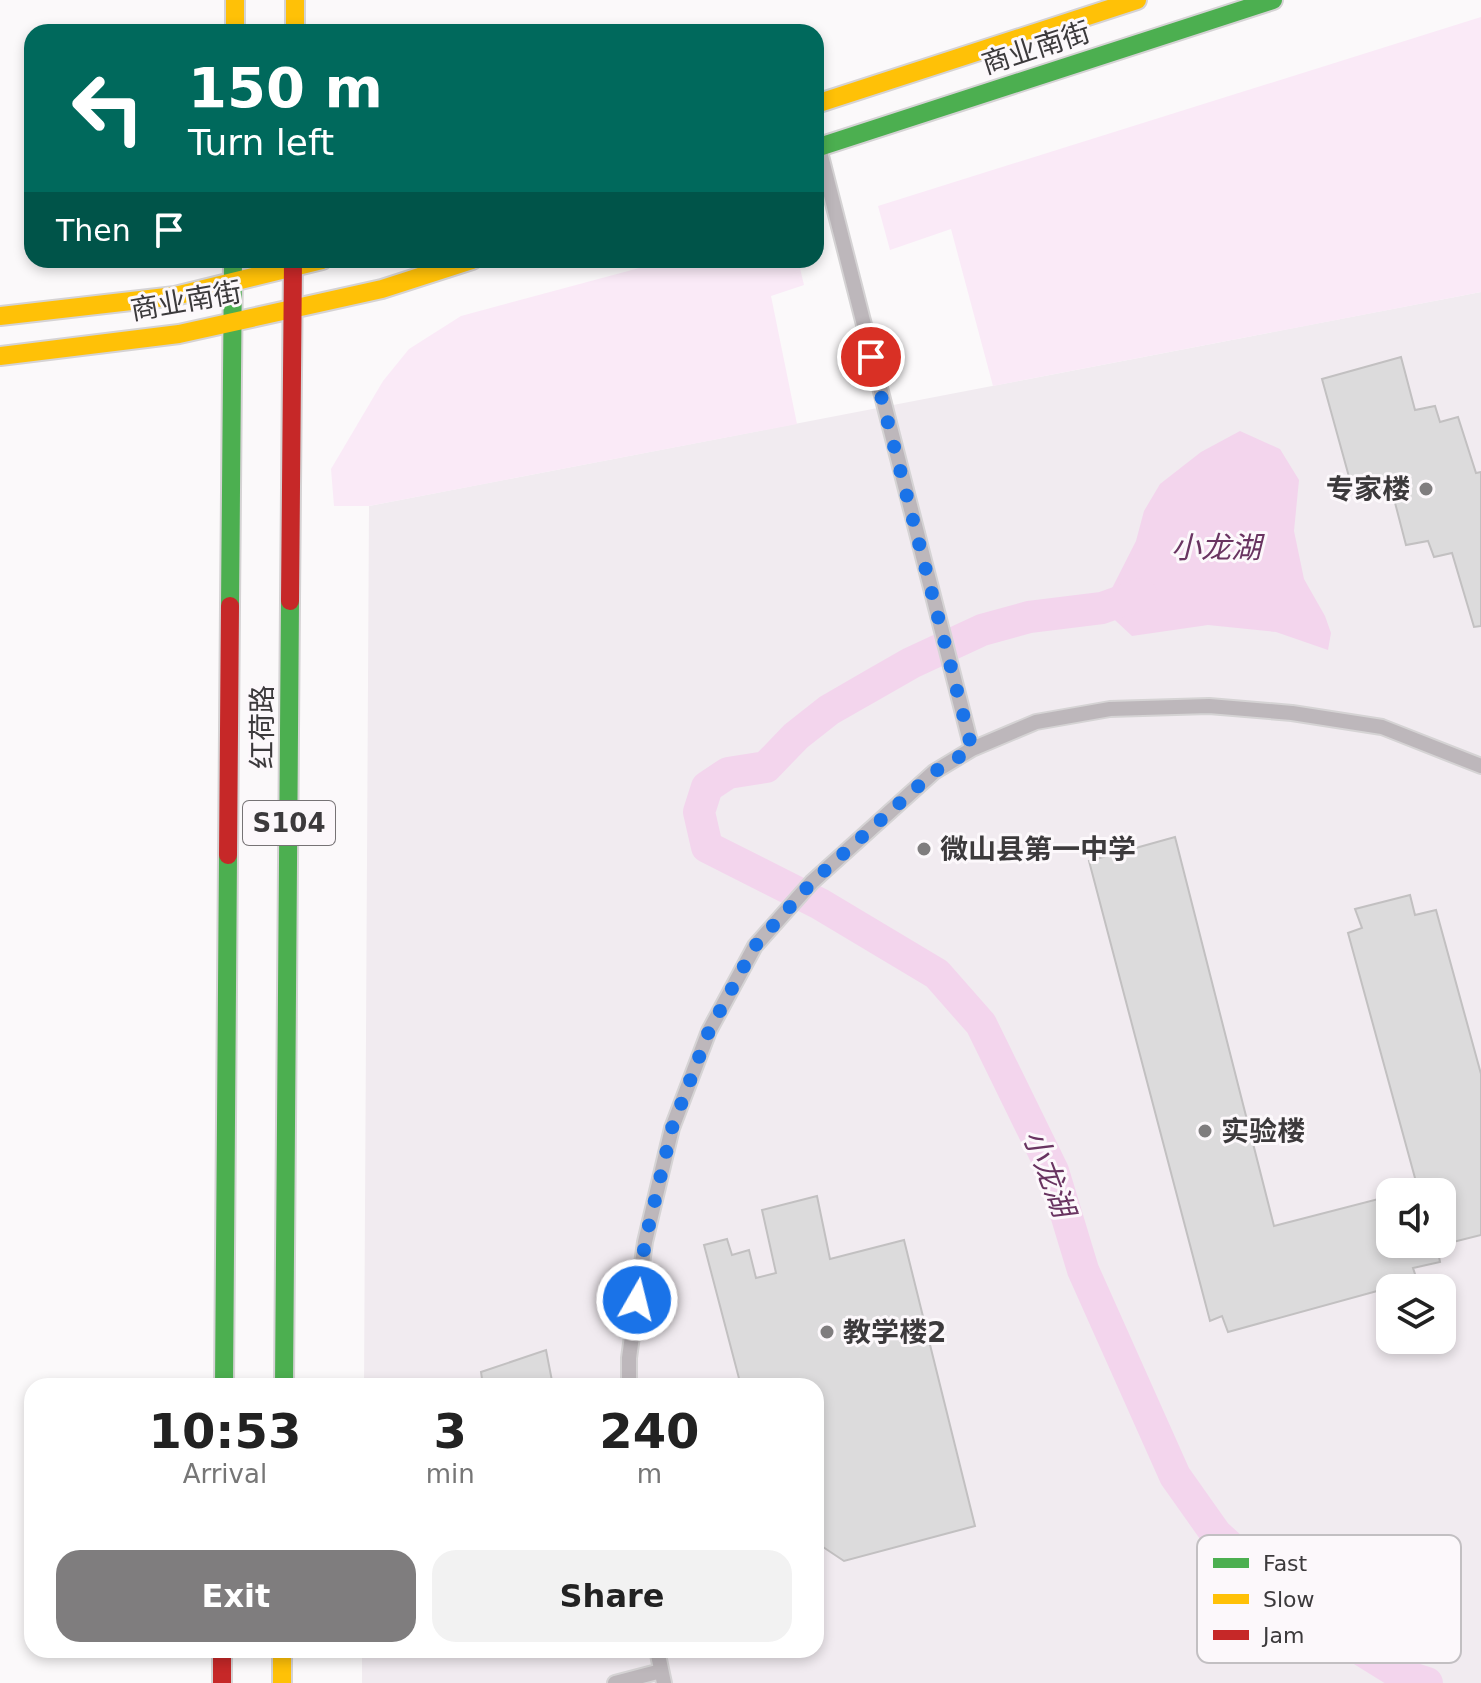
<!DOCTYPE html>
<meta charset="utf-8">
<style>
:root{--surface:#fff;--page:#f2f2f2;--text:#222;--muted:#767676;--accent:#7f7d7e}
body{margin:0;font-family:"DejaVu Sans","Noto Sans SC",sans-serif;background:var(--page);color:var(--text);height:100vh;display:flex;flex-direction:column;font-size:30px;white-space:nowrap}
*{box-sizing:border-box;margin:0}
p{font-size:26px;color:var(--muted)}
.icon{flex:none;width:44px;height:44px;fill:none;stroke:currentColor;stroke-width:2;stroke-linecap:round;stroke-linejoin:round}
.map{position:relative;flex:1;overflow:hidden}
.details{position:absolute;left:24px;top:1378px;width:800px;height:280px;display:flex;flex-direction:column;background:var(--surface);border-radius:24px;box-shadow:0 4px 12px #0003}
.details>*{flex:none}
.hud{position:absolute;left:24px;top:24px;width:800px;height:244px;border-radius:24px;box-shadow:0 4px 12px #0003;background:#00695c;color:#fff;overflow:hidden}
.controls{position:absolute;left:1376px;top:1178px;display:grid;gap:16px}
.controls a{display:grid;place-items:center;width:80px;height:80px;border-radius:16px;background:var(--surface);box-shadow:0 4px 12px #0003;font-size:40px}
.pin{position:absolute;display:grid;place-items:center;width:68px;height:68px;color:#fff;margin:-34px;border:4px solid #fff;border-radius:50%;box-shadow:0 2px 8px #0007}
.me{position:absolute;width:88px;margin:-44px;rotate:8deg;stroke-linejoin:round;filter:drop-shadow(0 0 6px #0008)}
.turn{display:flex;align-items:center;gap:28px;height:168px;padding:0 32px;font-size:36px}
.turn .icon{width:104px;height:104px;stroke-width:2.5}
.turn b{display:block;font-size:56px;line-height:68px}
.then{display:flex;align-items:center;height:76px;padding:0 32px;background:#0003;gap:16px;font-size:30px}
.eta{display:flex;justify-content:space-evenly;align-items:center;height:136px;text-align:center}
.eta b{font-size:48px;font-weight:700;line-height:56px}
.primary-button{display:flex;gap:16px;margin-top:auto;padding:16px 32px}
.primary-button a{flex:1;height:92px;border-radius:24px;background:var(--accent);color:#fff;font-size:32px;font-weight:700;line-height:92px;text-align:center}
.primary-button a+a{background:var(--page);color:var(--text)}
.map>svg:first-child{display:block}
</style>
<div class="map">
<svg width="1481" height="1683" viewBox="0 0 1481 1683">
<rect width="100%" height="100%" fill="#fbf9fa"/>
<!-- built -->
<path fill="#f1ebf0" fill-rule="evenodd" d="M1481 292V1683H362V1650H816V1386H364L369 506ZM1390 1192H1442V1244H1390ZM1390 1288H1442V1340H1390Z"/>
<!-- green -->
<path fill="#faeaf7" d="M1481 17V292L993 386 951 229 890 250 878 206Z
M669 260H798L804 285 771 296 797 424 369 506H334L331 469 383 381 409 349 461 316Z"/>
<!-- water -->
<path fill="#f3d5ed" d="M1240 431 1280 449 1299 480 1294 531 1304 579 1325 616 1331 633 1328 650 1276 632 1208 625 1132 636 1102 608 1136 541 1144 511 1160 484 1201 452Z"/>
<g fill="none" stroke-linecap="round" stroke-linejoin="round">
<!-- canal -->
<path stroke="#f3d5ed" stroke-width="32" d="M1141 594 1102 608 1029 617 982 630 911 663 876 683 829 710 796 736 766 767 728 773 707 787 699 812 707 847 820 904 937 974 981 1024 1053 1171 1083 1270 1175 1476 1216 1534 1305 1615 1402 1675 1427 1683"/>
</g>
<!-- building -->
<path fill="#dcdbdc" stroke="#c2c0c1" stroke-width="2" d="M1401 357 1415 410 1435 406 1440 422 1458 417 1476 473 1481 472V626L1474 627 1452 553 1434 557 1428 541 1406 545 1393 495 1374 499 1370 478 1351 484 1322 379Z
M1175 837 1274 1226 1390 1196V1244H1442V1192H1405L1418 1189 1348 933 1362 928 1355 909 1410 895 1415 915 1436 910 1481 1074V1235L1437 1246 1440 1262 1413 1268 1417 1280 1228 1332 1222 1316 1210 1321 1089 861Z
M817 1196 830 1259 904 1240 975 1526 844 1561 823 1547 816 1549V1386H741L704 1245 727 1239 732 1255 749 1250 756 1278 776 1273 762 1210Z
M546 1350 553 1386H483L481 1372Z"/>
<g fill="none" stroke-linecap="round" stroke-linejoin="round">
<defs>
<path id="lane" d="M819 148 972 749
M629 1386V1358L645 1242 672 1128 709 1031 755 946 812 882 934 772 972 749 1036 722 1110 709 1209 706 1292 713 1382 727 1481 766
M657 1650 664 1683
M615 1683 661 1671"/>
<path id="fast" d="M816 148 1273 0
M230 606 233 260
M224 1386 228 855
M284 1386 290 601"/>
<path id="slow" d="M235 0V32
M295 0V32
M816 104 1137 0
M0 316 175 296 322 260
M0 356 179 334 382 289 472 260
M282 1650V1683"/>
<path id="jam" d="M290 601 293 260
M228 855 230 606
M222 1650V1683"/>
</defs>
<!-- lane casing -->
<use href="#lane" stroke="#d5d3d4" stroke-width="18"/>
<!-- fast casing -->
<use href="#fast" stroke="#d5d3d4" stroke-width="22"/>
<!-- slow casing -->
<use href="#slow" stroke="#d5d3d4" stroke-width="22"/>
<!-- jam casing -->
<use href="#jam" stroke="#d5d3d4" stroke-width="22"/>
<!-- lane -->
<use href="#lane" stroke="#bdb7bb" stroke-width="14"/>
<!-- fast -->
<use href="#fast" stroke="#4caf50" stroke-width="18"/>
<!-- slow -->
<use href="#slow" stroke="#ffc107" stroke-width="18"/>
<!-- jam -->
<use href="#jam" stroke="#c62828" stroke-width="18"/>
</g>
<g fill="none" stroke-linecap="round" stroke-linejoin="round">
<!-- route -->
<path stroke="#1a73e8" stroke-width="14" stroke-dasharray="0 25.2" d="M637 1300 645 1242 672 1128 709 1031 755 946 812 882 934 772 972 749 871 357"/>
</g>
<!-- markers -->
<g fill="#7f7d7e" stroke="#fcf8fb" stroke-width="3">
<circle cx="1426" cy="489" r="8"/>
<circle cx="924" cy="849" r="8"/>
<circle cx="1205" cy="1131" r="8"/>
<circle cx="827" cy="1332" r="8"/>
</g>
<g text-anchor="middle" dominant-baseline="central" stroke-width="6" stroke-linejoin="round" paint-order="stroke">
<!-- shield labels -->
<rect fill="#fcf8fb" stroke="#767375" stroke-width="2" x="243" y="801" width="92" height="44" rx="6"/>
<g font-size="26" font-weight="bold" fill="#3c3a3c">
<text x="289" y="823">S104</text>
</g>
<!-- street labels -->
<g font-size="28" fill="#3c3a3c" stroke="#fcf8fb">
<text transform="translate(1036 48) rotate(-18)">商业南街</text>
<text transform="translate(186 301) rotate(-10)">商业南街</text>
<text transform="translate(262 727) rotate(-90)">红荷路</text>
</g>
<!-- poi labels -->
<g font-size="28" font-weight="bold" fill="#3c3a3c" stroke="#fcf8fb" text-anchor="start">
<text x="1410" y="489" text-anchor="end">专家楼</text>
<text x="940" y="849">微山县第一中学</text>
<text x="1221" y="1131">实验楼</text>
<text x="843" y="1332">教学楼2</text>
</g>
<!-- water labels -->
<g font-size="30" font-style="italic" fill="#693461" stroke="#fcf8fb">
<text x="1216" y="547">小龙湖</text>
<text transform="translate(1049 1173) rotate(69)">小龙湖</text>
</g>
</g>
<!-- legend -->
<rect x="1197" y="1535" width="264" height="128" rx="12" fill="#fcf8fb" stroke="#c2bfc2" stroke-width="2"/>
<rect x="1213" y="1558" width="36" height="10" fill="#4caf50"/>
<rect x="1213" y="1594" width="36" height="10" fill="#ffc107"/>
<rect x="1213" y="1630" width="36" height="10" fill="#c62828"/>
<g font-size="22" fill="#3c3a3c">
<text x="1263" y="1571">Fast</text>
<text x="1263" y="1607">Slow</text>
<text x="1263" y="1643">Jam</text>
</g>
</svg>
<div class="controls">
<a><svg class="icon" aria-label="sound" viewBox="0 0 24 24"><path d="M4 9h4l5-4v14l-5-4H4zM17 9q2 3 0 6"/></svg></a>
<a><svg class="icon" aria-label="layers" viewBox="0 0 24 24"><path d="M12 4l9 5-9 5-9-5zM3 14l9 5 9-5"/></svg></a>
</div>
<div class="pin" style="left:871px;top:357px;background:#d93025"><svg class="icon" aria-label="arrive" viewBox="0 0 24 24"><path d="M6 21V4h12l-3 4 3 4H6"/></svg></div>
<svg class="me" style="left:637px;top:1300px" viewBox="-20 -20 40 40"><circle r="17" fill="#1a73e8" stroke="#fff" stroke-width="3"/><path d="M0-11L8 9 0 5-8 9z" fill="#fff"/></svg>
<div class="hud">
<div class="turn"><svg class="icon" aria-label="left" viewBox="0 0 24 24"><path d="M17 20v-9H6M10 6l-5 5 5 5"/></svg><div><b>150 m</b>Turn left</div></div>
<div class="then">Then<svg class="icon" aria-label="arrive" viewBox="0 0 24 24"><path d="M6 21V4h12l-3 4 3 4H6"/></svg></div>
</div>
<section class="details">
<div class="eta">
<div><b>10:53</b><p>Arrival</p></div>
<div><b>3</b><p>min</p></div>
<div><b>240</b><p>m</p></div>
</div>
<div class="primary-button"><a>Exit</a><a>Share</a></div>
</section>
</div>
